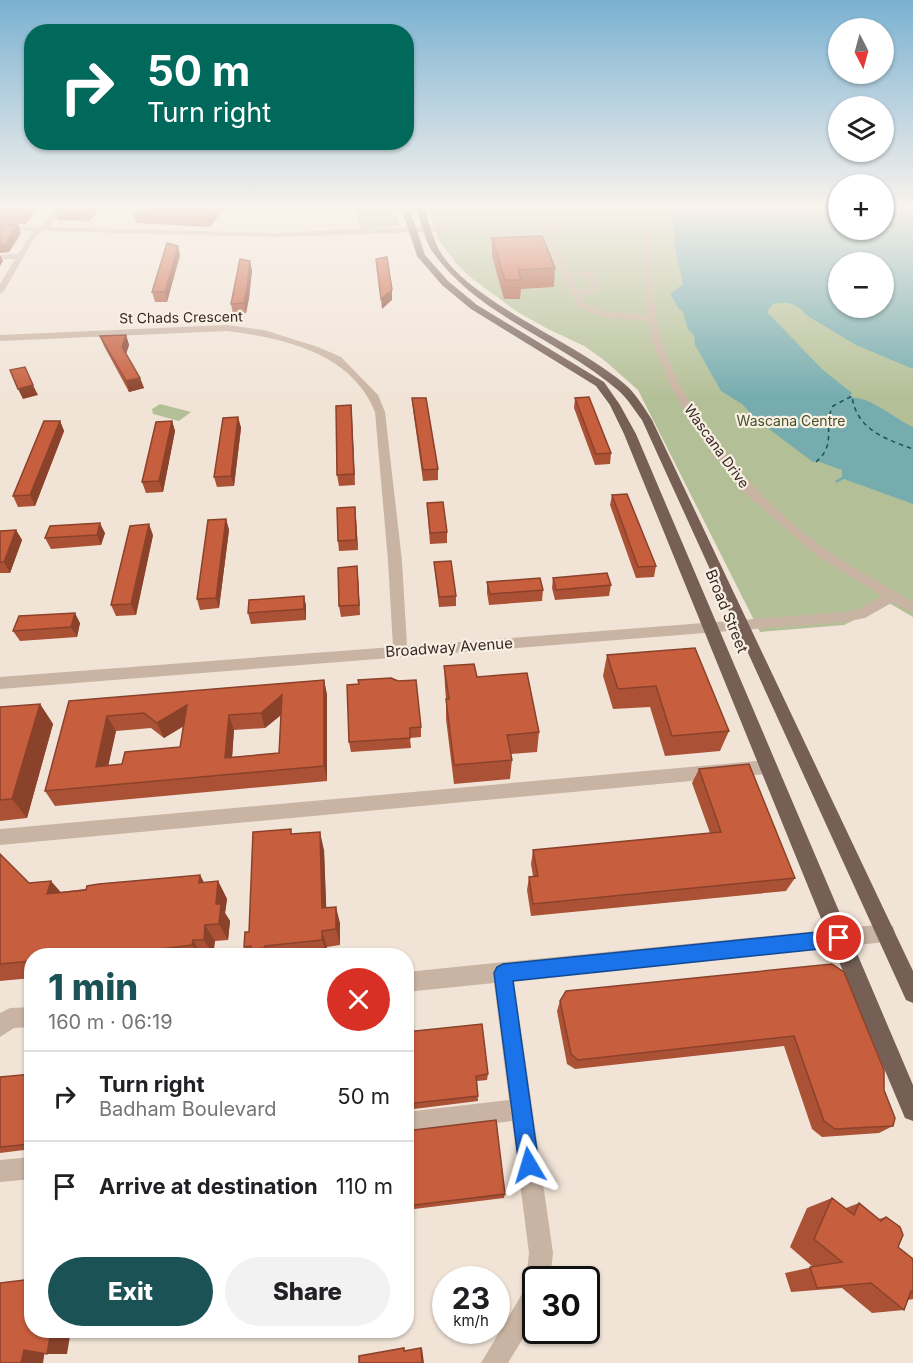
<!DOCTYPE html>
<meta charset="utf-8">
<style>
:root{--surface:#fff;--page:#f2f2f2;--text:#202124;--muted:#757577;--line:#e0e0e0;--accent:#1b5255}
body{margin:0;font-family:Inter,sans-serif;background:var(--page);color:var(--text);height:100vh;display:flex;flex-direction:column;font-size:22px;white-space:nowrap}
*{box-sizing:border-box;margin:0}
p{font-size:20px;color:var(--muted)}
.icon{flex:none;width:33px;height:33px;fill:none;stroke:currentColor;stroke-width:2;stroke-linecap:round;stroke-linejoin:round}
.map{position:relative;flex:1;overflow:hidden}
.panel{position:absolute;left:24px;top:948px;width:390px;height:390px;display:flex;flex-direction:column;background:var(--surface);border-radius:24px;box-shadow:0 2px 4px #0004}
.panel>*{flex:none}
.hud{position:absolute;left:24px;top:24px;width:390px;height:126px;border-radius:24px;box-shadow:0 2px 4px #0004;background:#00695c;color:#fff;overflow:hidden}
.needle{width:39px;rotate:174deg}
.buttons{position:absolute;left:828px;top:18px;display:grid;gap:12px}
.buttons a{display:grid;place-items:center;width:66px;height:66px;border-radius:50%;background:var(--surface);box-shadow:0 2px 4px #0004;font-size:30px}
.speed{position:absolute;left:432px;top:1266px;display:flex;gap:12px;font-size:30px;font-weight:700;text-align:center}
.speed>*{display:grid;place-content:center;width:78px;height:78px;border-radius:50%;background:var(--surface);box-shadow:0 2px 4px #0004;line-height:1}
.speed small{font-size:15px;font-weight:400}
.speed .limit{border:3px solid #111;border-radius:9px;background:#fff;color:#111}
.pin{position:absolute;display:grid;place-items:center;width:51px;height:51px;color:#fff;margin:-26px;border:3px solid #fff;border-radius:50%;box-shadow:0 2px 6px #0007}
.me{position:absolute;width:66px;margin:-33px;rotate:353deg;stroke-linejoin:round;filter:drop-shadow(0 0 4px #0008)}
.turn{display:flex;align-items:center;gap:21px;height:126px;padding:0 24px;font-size:27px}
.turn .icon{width:78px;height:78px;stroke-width:2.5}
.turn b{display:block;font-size:42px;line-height:51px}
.round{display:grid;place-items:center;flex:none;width:63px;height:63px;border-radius:32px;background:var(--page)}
.summary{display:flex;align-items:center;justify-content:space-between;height:102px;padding:0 24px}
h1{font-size:36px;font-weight:800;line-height:45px;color:var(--accent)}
.cta{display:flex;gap:12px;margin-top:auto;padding:12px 24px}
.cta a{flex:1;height:69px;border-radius:36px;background:var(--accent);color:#fff;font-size:24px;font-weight:800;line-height:69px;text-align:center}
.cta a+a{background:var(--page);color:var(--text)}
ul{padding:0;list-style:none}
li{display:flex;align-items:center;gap:18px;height:90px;padding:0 24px;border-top:2px solid var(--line)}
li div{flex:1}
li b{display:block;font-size:22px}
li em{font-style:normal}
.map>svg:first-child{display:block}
</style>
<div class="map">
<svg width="913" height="1363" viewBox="0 0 913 1363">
<rect width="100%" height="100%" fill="#f1e4d7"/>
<!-- green -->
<path fill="#b3c097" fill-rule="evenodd" d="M360 207H396L398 226 363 229Z
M428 207H838V230H884V207H913V617L889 603 844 625 760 632 638 390 604 360 584 346 546 328 516 311 470 277 456 263 438 239ZM838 262H884V308H838Z
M160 404 191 412 179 421 153 414 152 409Z"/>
<!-- water -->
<path fill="#76acae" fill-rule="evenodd" d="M678 207H838V230H884V207H913V369L856 345 806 315C797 303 786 301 773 304L767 312 823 370 852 393 850 395 854 398C868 396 898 420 913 427V504L844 479 836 483 835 481 842 477V470L817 461 813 462 757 420 742 404 721 391 695 345 694 335 688 329 683 312 679 309 670 294 683 284 674 244 675 228 672 220ZM838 262H884V308H838Z"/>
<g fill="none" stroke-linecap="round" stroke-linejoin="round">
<!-- ferry -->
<path stroke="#1b5255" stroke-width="1.5" stroke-dasharray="4.5 4" stroke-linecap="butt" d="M816 462C838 443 822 427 833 406L852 396C856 429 885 439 913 449"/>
<!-- minor -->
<path fill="#c9b4a3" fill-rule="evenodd" d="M58 207H66L49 227 274 233 360 229 356 207H364L368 229 544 222 643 223 642 207H650C652 250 650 297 661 338 685 419 759 502 827 550 854 569 885 585 913 602V613L893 602 865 618 844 622 0 689V677L393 647 388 561 375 412C352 353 283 338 227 331L0 341V335L227 325 264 330 318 347 341 357 378 395 385 412 402 561 407 646 844 612 857 610 882 596 817 556 740 489 688 417 670 386 652 340 648 321 606 318 579 308 560 273 542 228 274 237 42 231 35 237 4 291 0 294V284L15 259H0V255L18 254 33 231 0 230V226L41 227ZM643 227 647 315 607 312 586 304 581 295 594 294 600 287 591 272 568 271 550 228ZM571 276H585L591 287 589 289 578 290Z
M768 760 774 762 776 767 774 772 768 774 0 845V829Z
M886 924 893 926 895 933 893 940 886 942 514 981 553 1253 550 1280H536V1317L508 1363H481L528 1284 526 1280 529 1253 512 1121 406 1134V1112L509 1100 494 983 406 992V972Z
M32 1007V1027L14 1028 0 1037V1013L10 1008Z
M32 1157V1179L0 1182V1160Z"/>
<!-- major -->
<path fill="#766056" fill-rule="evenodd" d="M401 207H409L425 255 448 281 477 305 604 382 620 405 636 434 913 1085V1121L905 1118 829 938 624 434 610 405 596 386 471 309 442 285 417 256Z
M416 207H424C428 220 432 234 437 246 464 301 580 343 628 387 637 396 645 409 652 420L913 971V1003L906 1000 642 420C635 411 628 399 619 391 561 340 477 316 432 251 424 239 421 221 416 207Z"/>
</g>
<!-- wall -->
<path fill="#ab5135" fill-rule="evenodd" d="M0 207 34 212 26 224H4L18 225 21 233 9 252 0 253Z
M101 207 89 221 58 220 55 212Z
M223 209 210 227 136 223 134 215Z
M492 238 555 268 554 287 521 289 520 299H504L492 256Z
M180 255 167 302H155L152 292Z
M252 270 249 298 246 313 233 314 231 304Z
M126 335 129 345 126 354 140 378 144 388 129 392 104 346 100 336Z
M412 398 438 469V480L423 481 413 409Z
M575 398 611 453 610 464 595 465 574 408Z
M351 405 355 485 339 486 337 475Z
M238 417 241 428 234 486 217 487 214 477Z
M60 421 64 431 35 506 18 507 13 496Z
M172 421 175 431 163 492 146 493 142 482Z
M612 495 656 566 654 577 636 578 610 505Z
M427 503 447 532V543L430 544Z
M356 518 358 550 339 551 338 541Z
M226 519 229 530 219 608 200 610 197 599Z
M16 530 22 540 10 573H0V531Z
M105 533 101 545 51 549 45 538Z
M153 535 136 615 116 616 111 605Z
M434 562 456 596V606L439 607 435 573Z
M358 577 360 615 341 617 339 606Z
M553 578 611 585 609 596 555 600 552 588Z
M487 582 543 590 542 601 489 605 487 593Z
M304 596 306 606V620L251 624 248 613Z
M80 623 77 637 20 641 13 631Z
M607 655 729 731 720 751 665 756 650 707 613 709 603 676Z
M444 666 477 677 539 732 537 752 511 754 512 760 510 779 454 784 446 719V699L445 687Z
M324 680 327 695V781L55 806 45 791 69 701ZM281 715 279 753 232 757 234 730 265 728ZM183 726 180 747 122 764 108 765 116 731 151 728 164 738Z
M347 685 421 727V737L410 738 411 748 351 752 349 742Z
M40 704 53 724 27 818 0 821V707Z
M699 769 795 878 786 891 531 916 527 890 529 877 533 876 531 864 533 850 710 833 692 783Z
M293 834 324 850 326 908 340 923V945L327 947V956H249L244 947 249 932Z
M0 854 29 883 60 892 200 875 204 883 218 881 227 899 225 913 230 921 228 940 215 941 213 955 32 956V978L0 981Z
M832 964 884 1090 893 1126 879 1133 822 1137 812 1129 784 1046 575 1069 567 1064 557 1011 560 1001Z
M406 1032 488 1074 487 1080 477 1081 478 1101 406 1110Z
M32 1074V1149L0 1153V1077Z
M406 1131 505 1194 504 1198 406 1210Z
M832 1198 846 1208 859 1203 879 1219 886 1217 898 1247 913 1259V1299L908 1300 904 1310 872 1313 842 1288 791 1292 785 1273 813 1267 790 1247 807 1208Z"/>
<!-- shaded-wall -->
<path fill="#8b422b" d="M29 207H33L34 212 26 224 23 216Z
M92 207H101L89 221 87 213Z
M217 207H223V209L210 227 208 218Z
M18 225 21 233 9 252 0 253V245Z
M178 246 180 255 167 302 165 292Z
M0 255 3 261 0 266Z
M250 261 252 270 249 298 246 313 244 303Z
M392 290V300L382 309 381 299Z
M126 335 129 345 125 357 122 347Z
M140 378 144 388 129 392 126 381Z
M33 385 38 395 23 399 18 389Z
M351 405 352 416 355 485 354 474Z
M238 417 241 428 234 486 231 476Z
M60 421 64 431 35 506 30 495Z
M172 421 175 431 163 492 159 481Z
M355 507 356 518 358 550 356 540Z
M226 519 229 530 219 608 216 598Z
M100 523 105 533 101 545 97 535Z
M149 524 153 535 136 615 131 604Z
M16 530 22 540 10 573 4 562Z
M357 566 358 577 360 615 359 605Z
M304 596 306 606V620L304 609Z
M75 613 80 623 77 637 71 627Z
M324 680 327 695V781L324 766Z
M282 695 286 711 265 728 261 713Z
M40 704 53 724 27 818 12 799Z
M187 705 194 720 164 738 157 723Z
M229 715 234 730 231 773 225 758Z
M107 716 116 731 105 781 96 767Z
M320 832 324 850 327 925 322 908Z
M200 875 209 892 199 883Z
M51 881 66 898 47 894Z
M218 881 227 899 225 913 230 921 228 940 219 924 216 904Z
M336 907 340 923V945L336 929Z
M205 925 215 941 213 955 204 940Z
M322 931 327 947V956L322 940Z
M193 940 202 956H199L192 945Z
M51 1330H71L67 1354H47Z
M421 1348H422L424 1363H422Z
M24 1350H45L43 1363H21Z"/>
<!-- building -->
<path fill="#c75e3e" stroke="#8b422b" stroke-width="1.5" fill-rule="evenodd" d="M0 207H29L23 216H0Z
M59 207H92L87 213 55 212Z
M140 207H217L208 218 134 215Z
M0 224 18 225 6 244 0 245Z
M542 236 555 268 518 270 521 280H505L492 238Z
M167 243 178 246 165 292H152Z
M387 257 392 290 381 299 376 259Z
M240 259 250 261 247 288 244 303 231 304Z
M126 335 122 347 140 378 126 381 100 336Z
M25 367 33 385 18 389 10 370Z
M589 397 611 453 596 454 575 398Z
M412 398H426L438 469 423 470Z
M351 405 354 474 337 475 336 406Z
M238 417 231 476 214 477 223 418Z
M44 421H60L30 495 13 496Z
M172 421 159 481 142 482 156 422Z
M627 494 656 566 638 567 612 495Z
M443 502 447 532 430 533 427 503Z
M355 507 356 540 338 541 337 508Z
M226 519 216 598 197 599 208 520Z
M100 523 97 535 45 538 50 526Z
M149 524 131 604 111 605 130 526Z
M16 530 4 562H0V531Z
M451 561 456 596 439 597 434 562Z
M357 566 359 605 339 606 338 568Z
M607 573 611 585 556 590 553 578Z
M540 578 543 590 490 594 487 582Z
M304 596V609L248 613 249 600Z
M75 613 71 627 13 631 19 616Z
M695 648 729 731 672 736 656 686 618 689 607 655Z
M474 664 477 677 527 673 539 732 507 735 512 760 454 765 446 699H449L444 666Z
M391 678 398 681 416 680 421 727 410 728V738L349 742 347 685 359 684 358 680Z
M324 680V766L45 791 69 701ZM282 695 279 753 225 758 229 715 261 713ZM187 705 180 747 125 752 122 764 96 767 107 716 144 713 157 723Z
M40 704 12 799 0 800V707Z
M749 764 795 878 533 904 529 877 538 876 533 850 721 832 699 769Z
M291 829V834L320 832 322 908 336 907V929L322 931V940L265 946 264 948 251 950V946L244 947 245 932H249L253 832Z
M0 854 29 883 51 881 47 894 86 890 87 886 99 884 200 875 199 883 218 881 216 904H221L219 924 205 925 204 940H193L192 945 130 953 119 952 84 956H32V961L0 964Z
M832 964 844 972 884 1070V1090L895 1118 893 1126 835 1129 824 1121 794 1036 578 1060 571 1054 560 1001 566 991Z
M482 1024 488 1074 476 1076 478 1096 406 1104V1032Z
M32 1074V1144L0 1147V1077Z
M496 1120 505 1194 406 1206V1131Z
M832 1198 854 1215 859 1203 881 1221 886 1217 900 1227 903 1235 898 1247 913 1259V1293L911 1291 904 1310 871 1283 817 1288 810 1267 842 1262 814 1239Z
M32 1279V1330H51L47 1354 24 1350 21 1363H0V1283Z
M404 1348V1351L421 1348 422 1363H359V1356Z"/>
<!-- sky -->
<linearGradient id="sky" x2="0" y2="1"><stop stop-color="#7ab1d1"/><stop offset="0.52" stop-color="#f9f3ed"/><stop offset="1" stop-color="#f9f3ed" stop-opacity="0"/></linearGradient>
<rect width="913" height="398" fill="url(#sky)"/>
<!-- route -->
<path fill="#1a73e8" stroke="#114b97" stroke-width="1.5" d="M839 930 845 932 848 938 845 944 839 947 513 981 539 1165 536 1172 529 1175 522 1172 519 1165 494 973 497 967 503 964Z"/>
<g text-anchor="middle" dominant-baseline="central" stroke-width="4.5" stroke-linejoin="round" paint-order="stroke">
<!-- far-street labels -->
<g font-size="14" fill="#342a25" stroke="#f9efe3">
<text transform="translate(181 317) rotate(-1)">St Chads Crescent</text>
<text transform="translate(717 446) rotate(54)">Wascana Drive</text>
</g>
<!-- far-park labels -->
<g font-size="14" fill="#435229" stroke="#f9efe3">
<text x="791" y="420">Wascana Centre</text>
</g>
<!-- street labels -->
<g font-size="15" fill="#342a25" stroke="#f9efe3">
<text transform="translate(727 611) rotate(68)">Broad Street</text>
<text transform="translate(449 647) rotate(-4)">Broadway Avenue</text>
</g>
</g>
</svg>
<div class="buttons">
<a><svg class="needle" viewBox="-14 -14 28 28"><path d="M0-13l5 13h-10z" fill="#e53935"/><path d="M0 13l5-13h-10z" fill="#757577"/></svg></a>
<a><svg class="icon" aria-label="layers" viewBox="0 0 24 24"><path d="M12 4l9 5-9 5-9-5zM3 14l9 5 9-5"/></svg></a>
<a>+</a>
<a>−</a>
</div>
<div class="speed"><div>23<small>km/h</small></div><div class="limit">30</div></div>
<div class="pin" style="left:839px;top:938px;background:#d93025"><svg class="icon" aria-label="arrive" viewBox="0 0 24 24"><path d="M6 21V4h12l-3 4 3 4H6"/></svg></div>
<svg class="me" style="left:529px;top:1165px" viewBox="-20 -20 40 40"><path d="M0-17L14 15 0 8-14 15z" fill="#1a73e8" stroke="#fff" stroke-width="4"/></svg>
<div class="hud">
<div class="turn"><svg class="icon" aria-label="right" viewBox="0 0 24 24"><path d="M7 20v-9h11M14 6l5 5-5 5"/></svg><div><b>50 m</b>Turn right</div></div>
</div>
<section class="panel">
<div class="summary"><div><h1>1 min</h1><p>160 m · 06:19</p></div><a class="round" style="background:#d93025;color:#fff"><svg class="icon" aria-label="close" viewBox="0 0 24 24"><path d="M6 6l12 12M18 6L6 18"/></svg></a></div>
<ul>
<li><svg class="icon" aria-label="right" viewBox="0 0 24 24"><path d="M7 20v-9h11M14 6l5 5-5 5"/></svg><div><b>Turn right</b><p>Badham Boulevard</p></div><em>50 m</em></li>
<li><svg class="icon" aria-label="arrive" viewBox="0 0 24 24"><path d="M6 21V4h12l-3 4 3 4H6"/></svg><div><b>Arrive at destination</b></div><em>110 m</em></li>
</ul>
<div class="cta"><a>Exit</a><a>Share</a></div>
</section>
</div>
